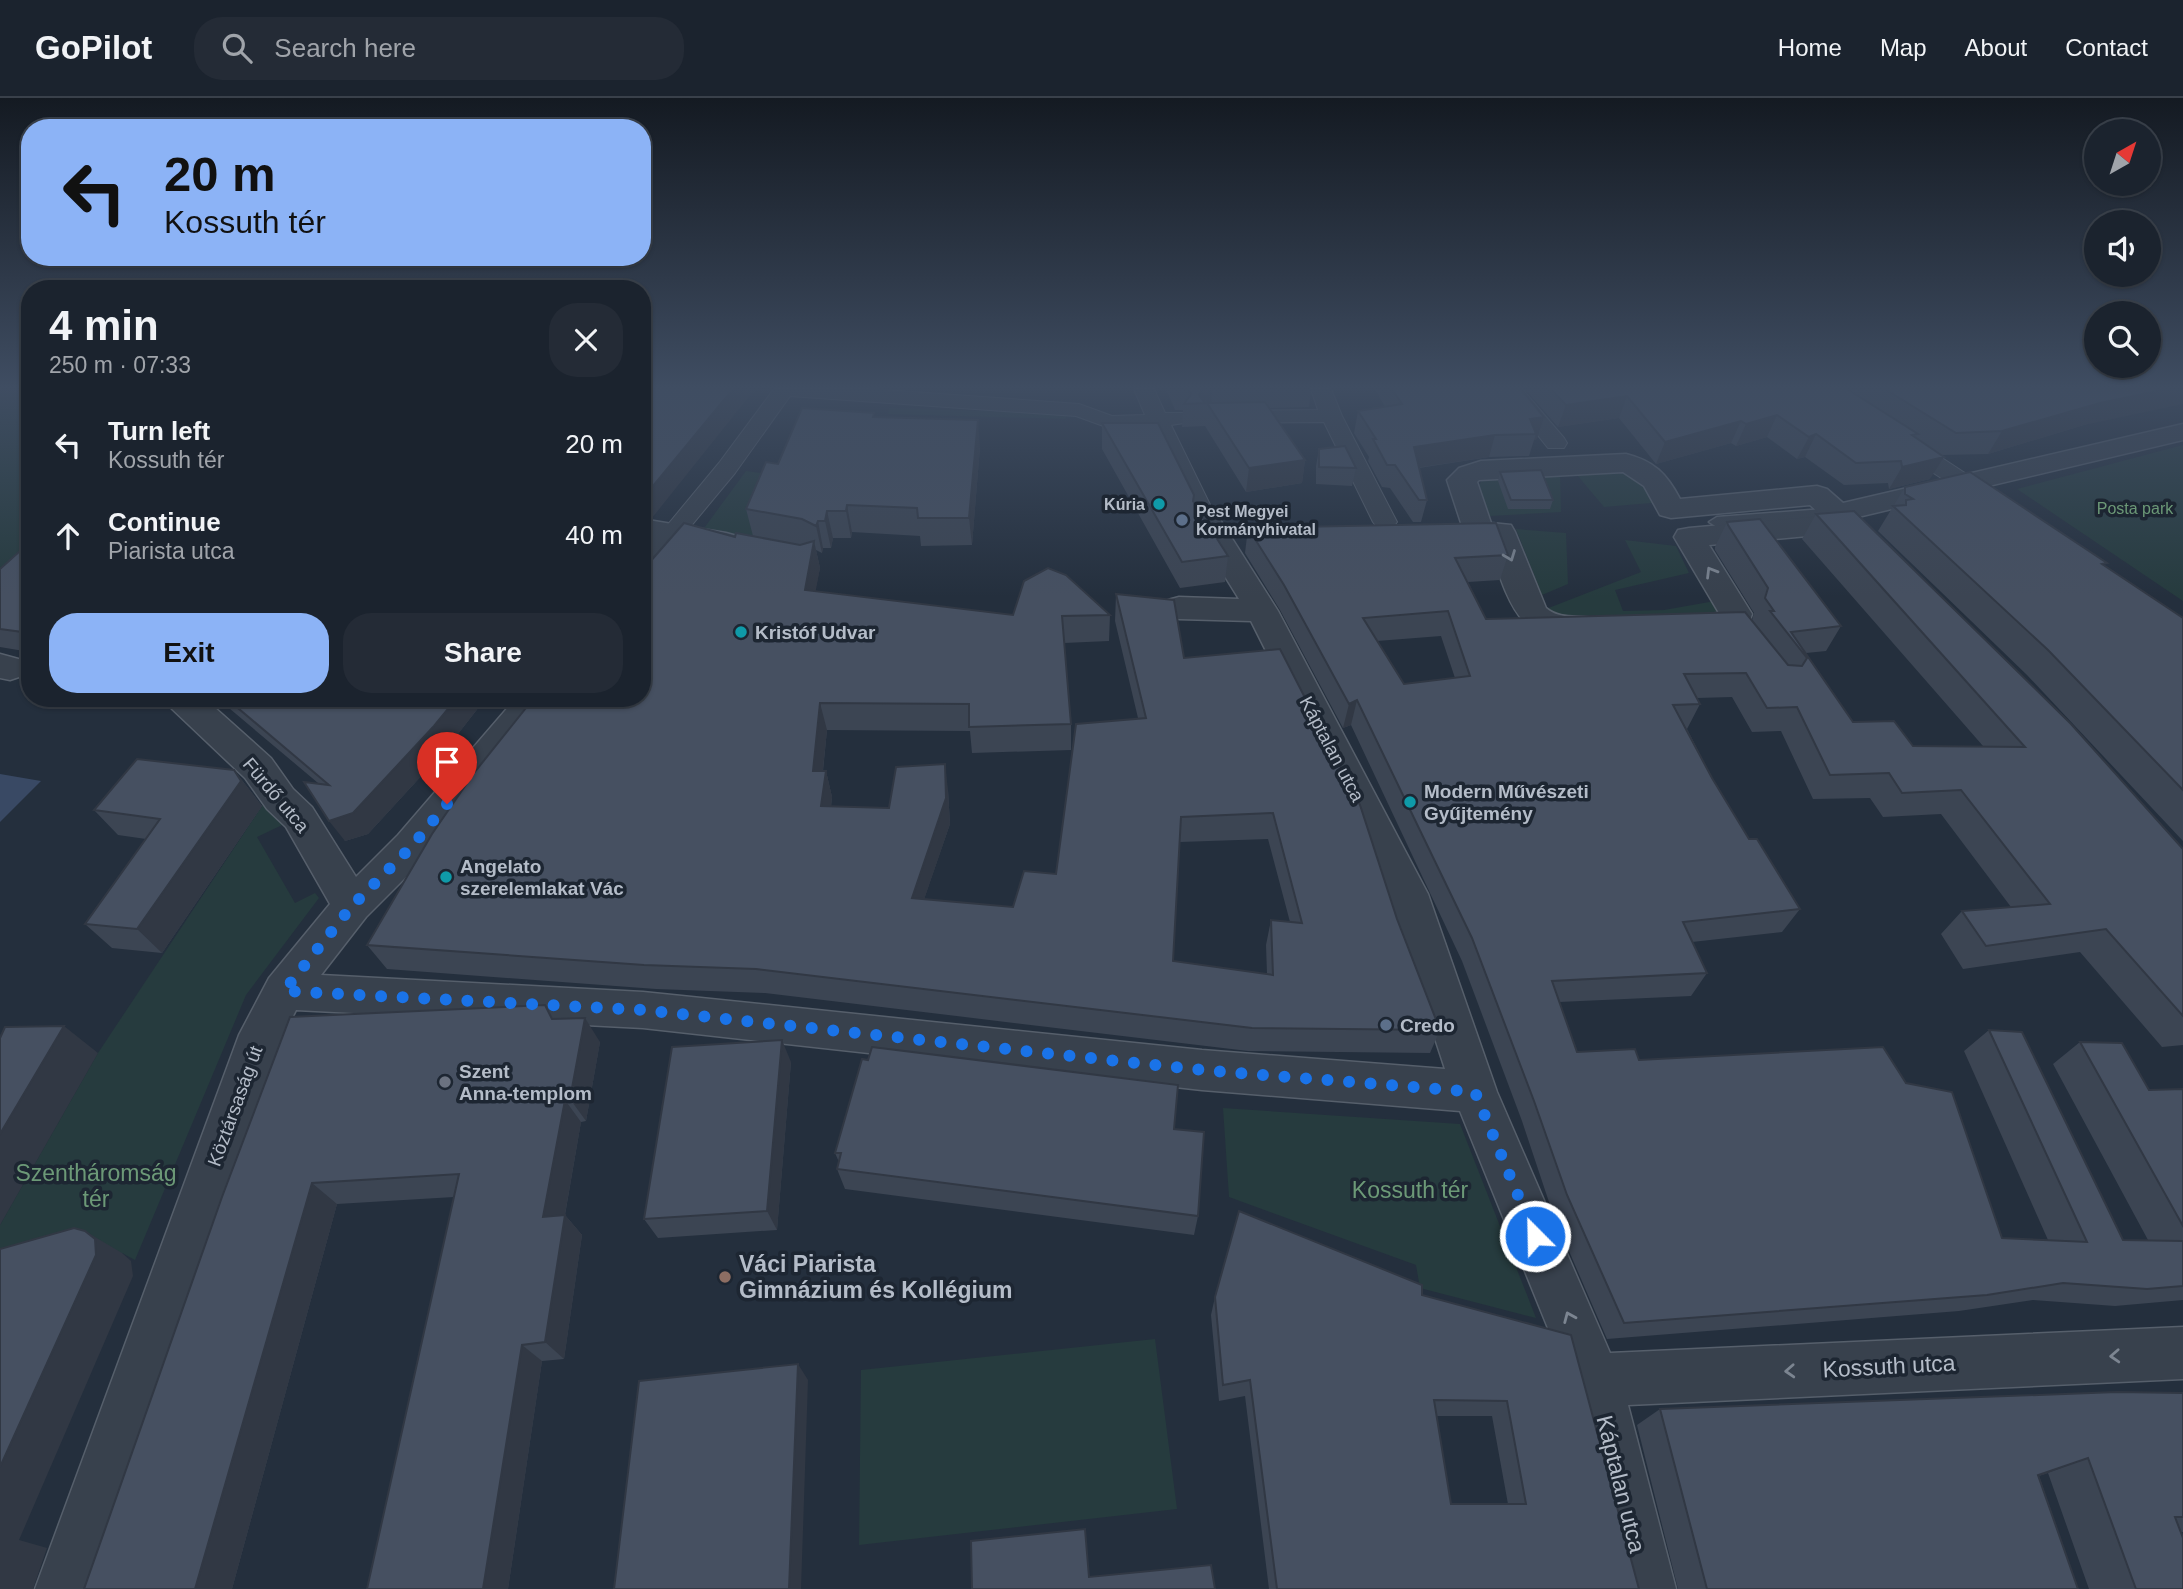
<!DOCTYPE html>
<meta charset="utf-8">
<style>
:root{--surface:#1b232e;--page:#242b36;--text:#f1f3f6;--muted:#a0a4aa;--line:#39404a;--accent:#8cb3f6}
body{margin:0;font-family:Arial,sans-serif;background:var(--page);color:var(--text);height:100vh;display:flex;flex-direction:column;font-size:26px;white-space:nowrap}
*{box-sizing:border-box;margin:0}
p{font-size:23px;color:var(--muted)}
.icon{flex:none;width:38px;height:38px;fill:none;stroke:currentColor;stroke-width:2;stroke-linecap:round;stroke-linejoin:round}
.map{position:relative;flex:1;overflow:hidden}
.sheet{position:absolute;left:21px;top:182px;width:630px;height:427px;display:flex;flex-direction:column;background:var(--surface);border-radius:28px;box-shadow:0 2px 5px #0004,0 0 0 2px var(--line)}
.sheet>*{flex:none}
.banner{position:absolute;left:21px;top:21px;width:630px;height:147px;border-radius:28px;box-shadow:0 2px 5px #0004,0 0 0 2px var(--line);background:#8cb3f6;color:#111;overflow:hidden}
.needle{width:46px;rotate:39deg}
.fabs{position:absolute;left:2084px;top:21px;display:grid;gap:14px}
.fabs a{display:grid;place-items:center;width:77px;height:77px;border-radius:50%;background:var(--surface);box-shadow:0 2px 5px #0004,0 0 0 2px var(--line);font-size:35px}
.pin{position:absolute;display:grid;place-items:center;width:60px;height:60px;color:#fff;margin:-72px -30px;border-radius:50% 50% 50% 0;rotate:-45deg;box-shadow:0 0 7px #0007}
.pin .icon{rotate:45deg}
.me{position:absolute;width:77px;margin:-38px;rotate:337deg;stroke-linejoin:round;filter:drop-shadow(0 0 5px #0008)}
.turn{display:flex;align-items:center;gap:24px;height:147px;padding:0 28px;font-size:32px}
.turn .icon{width:91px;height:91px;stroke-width:2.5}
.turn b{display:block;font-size:49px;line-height:60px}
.round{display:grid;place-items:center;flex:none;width:74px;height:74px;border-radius:28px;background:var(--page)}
.headline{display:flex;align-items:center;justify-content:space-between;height:119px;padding:0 28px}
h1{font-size:42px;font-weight:700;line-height:52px}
.button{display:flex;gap:14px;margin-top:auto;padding:14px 28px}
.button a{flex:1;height:80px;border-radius:28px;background:var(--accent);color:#111;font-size:28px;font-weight:700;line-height:80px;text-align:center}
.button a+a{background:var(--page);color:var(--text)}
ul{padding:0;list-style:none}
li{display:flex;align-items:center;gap:21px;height:91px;padding:0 28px}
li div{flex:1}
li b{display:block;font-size:26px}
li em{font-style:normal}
header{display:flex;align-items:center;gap:42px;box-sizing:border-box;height:98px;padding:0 35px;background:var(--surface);border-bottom:2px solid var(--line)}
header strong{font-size:33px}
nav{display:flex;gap:38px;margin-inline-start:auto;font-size:24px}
.search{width:490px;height:63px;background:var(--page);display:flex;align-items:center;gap:18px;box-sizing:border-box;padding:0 24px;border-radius:28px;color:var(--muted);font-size:26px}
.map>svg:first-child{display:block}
</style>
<header>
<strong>GoPilot</strong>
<div class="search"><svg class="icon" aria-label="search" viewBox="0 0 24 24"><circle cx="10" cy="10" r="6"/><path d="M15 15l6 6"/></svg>Search here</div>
<nav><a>Home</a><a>Map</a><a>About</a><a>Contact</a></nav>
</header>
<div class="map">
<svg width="2183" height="1491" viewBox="0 0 2183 1491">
<rect width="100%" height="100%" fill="#242f3d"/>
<!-- green -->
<path fill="#263b3e" d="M0 291H30V446L0 472Z
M889 310 1067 316 1066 321 888 316Z
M2183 347V503L2017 391Z
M1624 368 1663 404 1604 409 1572 371Z
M1560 371 1561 414 1490 418 1479 388 1482 381Z
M746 373 790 379 801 450 702 433Z
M1516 431 1566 435 1568 486 1542 497Z
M1625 442 1676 448 1689 475 1615 492 1623 513 1664 512 1715 503 1719 510 1714 516 1562 518 1546 511 1641 474Z
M268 699 299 719 257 739 295 805 315 795 319 800 246 897 135 1162 122 1155 0 1184V1127L98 955Z
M1223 1010 1460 1026 1536 1220 1420 1190 1416 1167 1229 1099Z
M1155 1241 1177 1411 859 1447 861 1272Z"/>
<!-- water -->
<path fill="#394964" d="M0 676 41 683 0 724Z"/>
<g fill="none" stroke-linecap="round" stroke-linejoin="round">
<defs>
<path id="service" d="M1837 410 1845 415 1842 418 1717 429 1709 424 1717 419Z"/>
<path id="pedestrian" d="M774 291H870L1079 306 1112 318 1145 317 1134 291H1154L1165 315H1184L1187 320 1184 325 1171 327 1220 427 1216 432 1208 434 1200 432 1150 330H1109L1076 318 790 298 735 375 681 440 673 442 665 440 661 435 665 430 719 365Z
M1311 291H1331L1342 318 1397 424 1393 429H1377L1373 424 1324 324 1236 325 1228 324 1225 319 1228 314 1236 313 1318 312Z
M1501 291H1522L1564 340 1567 345 1564 350H1548Z
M1905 339 1913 341 1974 381 1977 386 1974 391H1958L1897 351 1894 346 1897 341Z"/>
<path id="minor" d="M2183 326V342L1858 419 1890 451 1886 458C1864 463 1855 449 1840 435L1709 447 1752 516 1747 530C1727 540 1701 540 1680 535L1676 527 1680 519 1719 515 1674 439 1678 432 1689 430 1822 418 1810 407 1671 420 1660 417 1644 388 1623 374 1479 382 1477 384 1491 425 1511 427 1515 434 1546 510C1561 523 1580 516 1598 521L1602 529 1598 537C1519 558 1508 502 1488 443L1468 441 1464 434 1447 382 1459 370 1481 363 1626 356C1654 363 1667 376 1680 401L1817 388 1827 391 1843 405Z
M1208 418 1219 420 1278 513 1428 796 1497 994 1610 1255 2183 1229V1281L1628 1307 1676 1491H1618L1569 1282 1460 1013 1202 992 643 930 296 912 282 940 236 1067 93 1491H35L239 937 269 880 330 806 286 729 267 711 245 680 170 609 165 600H204L271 660 293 691 312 709 356 779 398 737 516 600H553L426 759 366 819 321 877 643 894 1202 952 1445 971 1388 796 1251 523 1179 521 1168 518 1163 510 1168 502 1179 499 1239 501 1193 427 1197 420Z
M642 421 726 435 737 438 741 445 737 452 726 455 680 446 653 479 642 482V452L651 441 642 439Z
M0 556 22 562 27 570 22 578 10 582 0 580Z"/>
</defs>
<!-- service casing -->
<use href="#service" stroke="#565f6b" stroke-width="3"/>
<!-- pedestrian casing -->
<use href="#pedestrian" stroke="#565f6b" stroke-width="2"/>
<!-- minor casing -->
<use href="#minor" stroke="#565f6b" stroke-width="3"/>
<!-- service -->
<use href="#service" fill="#38414d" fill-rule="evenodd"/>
<!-- pedestrian -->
<use href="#pedestrian" fill="#38414d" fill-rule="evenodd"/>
<!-- minor -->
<use href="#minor" fill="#38414d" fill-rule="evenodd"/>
</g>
<!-- wall -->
<path fill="#3c4553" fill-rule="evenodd" d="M642 291 652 420 642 419Z
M1166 291H1311L1309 309 1269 310 1305 362 1302 385 1246 394 1205 328 1182 329 1183 312H1175Z
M1375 291H1521L1537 341 1534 342 1529 358 1489 359 1419 370 1427 402 1421 424H1413L1390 390 1382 389 1368 363 1369 359 1354 335 1358 313 1385 309Z
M1525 291H2183L2084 327 1988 356 1942 357 1929 349 1930 381 1889 391 1888 385 1844 387 1805 359 1797 361 1767 339 1736 348 1731 345 1656 366 1619 320 1558 329Z
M875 319 980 349 972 447 921 448 920 438 852 434 851 440H833L831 450H823L822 455 816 452 820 470 815 493 1013 517H1110L1109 543 1064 545 1071 626V652L972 655 970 633 827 632 823 673H826L832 699 831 709 889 710 948 692 950 726 924 801 1013 809 1056 776 1138 620 1115 523 1116 496 1184 560 1397 821 1440 932 1430 955 1248 953 765 895 656 891 387 871 367 847 735 439 753 438 746 411 778 366ZM1268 741 1290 824 1271 822 1266 847 1267 876 1173 863 1180 744Z
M1102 325 1194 397V404L1228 458 1225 484 1180 490 1102 351Z
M1319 351 1356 370 1352 388 1316 386V368Z
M1500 374 1553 402 1550 411H1508L1498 383Z
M1905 389 2104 468 2183 520V743L2027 577 1878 433Z
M1816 416 2183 751V947L2162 949 2080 854 1963 871 1941 836 1962 813 2011 809 1941 716 1883 719 1870 700 1813 701 1781 633 1752 634 1732 599 1697 600 1700 606 1687 631 1712 680 1749 741 1800 811 1782 834 1692 844 1707 875 1691 898 1559 904 1577 954 1639 962 2002 1140 2048 1142 1964 953 1989 932 2123 1142H2148L2053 966 2080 944 2149 992 2183 991V1202L2115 1208 2033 1202 1959 1213 1607 1241 1553 1116 1522 1023 1462 863 1351 627 1343 630 1280 512 1245 455 1248 430 1508 457 1500 482 1468 484 1486 521 1752 522 1754 515 1715 452V449L1727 424 1841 528 1826 553 1806 555 1853 624 1913 648H1983L1802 441ZM1441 538 1455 580 1404 586 1377 543Z
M30 444V554L0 549V471Z
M217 600H486L447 650 368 736 345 743 318 685Z
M234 672 262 708 162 855 112 850 85 826 146 741 118 737 94 712Z
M290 919 555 921 600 944 586 1023 581 1024 565 1117 582 1137 564 1261 542 1263 508 1491 454 1099 337 1106 232 1491H84Z
M791 964 777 1132 658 1140 644 1121Z
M1174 1031 1198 1118 1194 1137 845 1091 837 1071 839 1064 835 1055Z
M1422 1197 1571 1237 1639 1491H1269L1245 1298 1219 1303 1211 1217 1215 1199ZM1437 1318H1492L1508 1406H1451Z
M2183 1295V1434H2181L2183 1491H2089L2048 1375 2039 1378 2078 1491H1678L1637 1327 1660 1311Z"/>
<!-- shaded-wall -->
<path fill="#313844" d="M733 291H755L652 420 644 399Z
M1202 291H1212L1211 310 1207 305H1199V297Z
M2167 291H2183V306L2084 327 1988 356 2002 333 2100 305Z
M1627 298 1619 320 1558 329 1566 307Z
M1777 317 1767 339 1736 348 1746 326Z
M1544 319 1537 341 1534 342 1536 336 1530 321Z
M978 322 980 349 972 447 969 420Z
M1741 323 1731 345 1656 366 1665 344Z
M1816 336 1805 359 1797 361 1809 339Z
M1495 337 1489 359 1408 371 1414 349Z
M1944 359 1930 381 1889 391 1902 369Z
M1305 362 1302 385 1246 394 1249 370Z
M847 407 852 434 851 440 846 413Z
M827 413 833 440 831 450 825 423Z
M818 423 823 450 822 455 816 428Z
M814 443 820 470 811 518 805 492Z
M457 600H486L447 650 368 736 345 743 329 723Z
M1357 602 1351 627 1343 630 1349 606Z
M820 605 827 632 820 699 813 673Z
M945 666 948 692 950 726 916 825 912 800Z
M234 672 262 708 162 855 137 831Z
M826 673 832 699 828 734 821 708Z
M585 920 600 944 586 1023 570 1001Z
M64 928 98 955 0 1127V1036Z
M782 942 791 964 777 1132 767 1113Z
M565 1002 581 1024 561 1139 543 1119Z
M312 1085 337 1106 232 1491H195Z
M565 1117 582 1137 564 1261 545 1244Z
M85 1133 122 1155 131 1163 133 1178 19 1442 47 1450 33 1491H0V1369Z
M522 1247 542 1263 508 1491H483Z
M798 1266 808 1282 801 1491H789Z
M2088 1360 2048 1375 2000 1391 2038 1377Z"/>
<!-- building -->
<path fill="#465061" stroke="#313844" stroke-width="2" fill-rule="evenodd" d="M642 291H733L644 399 642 398Z
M1187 291H1202L1199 297 1204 304 1213 305 1265 304 1305 362 1249 370 1207 305 1184 306 1191 296Z
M1392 291H1521L1544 319 1530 321 1536 336 1495 337 1414 349 1427 402H1419L1395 367H1387L1373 341H1376L1358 313 1402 306Z
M1551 291H1847L1918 336 1912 337 1944 359 1902 369 1901 363 1856 365 1816 336 1809 339 1777 317 1746 326 1741 323 1665 344 1627 298 1566 307Z
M1885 291H2167L2100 305 2002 333 1956 335Z
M802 310 874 315 873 319 978 322 969 420H918L917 410 847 407 846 413H827L825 423H818L816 428 802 421 746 411 766 364 778 366Z
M1102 325H1158L1194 397 1193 403 1228 458 1182 464Z
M1345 348 1356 370 1319 369V351Z
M1541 372 1553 402H1511L1500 374Z
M1970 374 2107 465 2102 466 2183 520V692L2048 552 1893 408 1906 407V402L1913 401 1905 396V389Z
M1854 413 2071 626 2183 751V918L2106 831 1986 848 1962 813 2050 806 1961 692 1902 695 1889 675 1830 677 1797 609 1767 610 1746 575 1684 576 1700 606 1673 607 1712 680 1749 741H1757L1800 811 1683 824 1707 875 1552 883 1577 954 1635 951 1639 962 1883 949 1906 985 1952 994 2002 1140 2087 1144 1989 932 2022 934 2123 1142 2183 1143V1188L2147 1191 2063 1185 1987 1197 1624 1225 1567 1097 1534 1003 1472 840 1357 602 1349 606 1284 487 1248 430 1496 425 1508 457 1455 460 1486 521 1745 514 1788 567 1802 568 1807 560 1770 513H1774L1765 500 1768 490 1728 427 1727 424 1760 421 1841 528 1791 534 1853 624 1894 623 1913 648 2025 649 1816 416ZM1448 513 1470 578 1404 586 1363 520Z
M684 425 735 439 736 435 800 447 814 443 805 492 1013 517 1024 483 1048 470 1066 477 1110 517 1062 518 1071 626 969 629V606L820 605 813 673H826L821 708 889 710 896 669 945 666 946 700 912 800 1013 809 1024 773 1056 776 1076 626 1146 620 1116 496 1174 502 1184 560 1280 551 1360 707 1397 821 1440 932 1252 930 756 871 644 867 367 847 432 736 474 675 534 600H642V473ZM1273 715 1302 825 1271 822 1273 877 1173 863 1181 719Z
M30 444V535L0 531V471Z
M226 600H457L434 628 353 715 329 723 304 684 329 687Z
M137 661 234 672 241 683 137 831 85 826 160 721 94 712Z
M545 907 552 921 585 920 570 1001 565 1002 543 1119 565 1117 545 1244 522 1247 483 1491H367L459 1076 312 1085 195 1491H84L222 1099 290 919Z
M64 928 0 1036V940L5 929Z
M782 942 767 1113 644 1121 672 949Z
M2080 944 2122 945 2149 992 2183 991V1128Z
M872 949 1178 987 1174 1031 1204 1034 1198 1118 837 1071 841 1055H835L862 961 868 962Z
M1239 1113 1422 1187V1197L1571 1237 1639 1491H1277L1250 1282 1223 1287 1215 1199ZM1434 1302 1507 1303 1526 1406H1451Z
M74 1130 85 1133 95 1141 96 1157 0 1369V1151Z
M798 1266 789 1491H614L639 1283Z
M2117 1294 2183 1295V1419H2175L2183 1440V1491H2136L2088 1360 2038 1377 2078 1491H1707L1660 1311Z
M1085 1431 1089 1479 1211 1467 1215 1491H972L971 1443Z"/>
<!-- one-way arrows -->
<defs><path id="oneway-chevron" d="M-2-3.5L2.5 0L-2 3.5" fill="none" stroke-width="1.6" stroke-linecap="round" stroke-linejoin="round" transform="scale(1.75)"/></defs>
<g stroke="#7c8591">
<use href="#oneway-chevron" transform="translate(1510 458) rotate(69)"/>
<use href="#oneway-chevron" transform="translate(1711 474) rotate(-121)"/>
<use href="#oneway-chevron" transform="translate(1569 1219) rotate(-113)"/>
<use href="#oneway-chevron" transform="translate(2115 1258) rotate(177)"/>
<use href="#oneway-chevron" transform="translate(1790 1273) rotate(177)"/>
</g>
<!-- sky -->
<linearGradient id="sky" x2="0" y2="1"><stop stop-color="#141a22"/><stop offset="0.58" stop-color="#3f4d62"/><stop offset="1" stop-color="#3f4d62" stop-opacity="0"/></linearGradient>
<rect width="2183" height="499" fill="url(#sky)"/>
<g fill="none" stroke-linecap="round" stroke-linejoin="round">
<!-- route -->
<path stroke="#1a73e8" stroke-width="12" stroke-dasharray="0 21.6" d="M447 706 412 748 352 808 284 893 643 912 1202 972 1475 994 1535 1138"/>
</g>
<!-- markers -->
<g fill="#0f9aa8" stroke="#1d2632" stroke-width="2.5">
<circle cx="1159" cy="406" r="7"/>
<circle cx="741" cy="534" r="7"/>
<circle cx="1410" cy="704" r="7"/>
<circle cx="446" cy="779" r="7"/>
</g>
<g fill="#5c6f8a" stroke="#1d2632" stroke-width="2.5">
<circle cx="1182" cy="422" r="7"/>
<circle cx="1386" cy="927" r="7"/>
</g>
<circle fill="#6b7280" stroke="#1d2632" stroke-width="2.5" cx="445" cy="984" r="7"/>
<circle fill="#8d6e63" stroke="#1d2632" stroke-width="2.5" cx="725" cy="1179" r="7"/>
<g text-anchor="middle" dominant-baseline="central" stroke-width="7" stroke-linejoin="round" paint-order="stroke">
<!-- far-poi labels -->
<g font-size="16" font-weight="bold" fill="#b4bcc8" stroke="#1d2632" text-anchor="end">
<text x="1145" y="406">Kúria</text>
<text x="1196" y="413" text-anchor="start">Pest Megyei<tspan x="1196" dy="18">Kormányhivatal</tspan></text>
</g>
<!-- far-park labels -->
<g font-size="16" fill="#6c9977" stroke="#1d2632">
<text x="2135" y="410">Posta park</text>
</g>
<!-- poi labels -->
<g font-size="19" font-weight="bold" fill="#b4bcc8" stroke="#1d2632" text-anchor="start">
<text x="755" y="534">Kristóf Udvar</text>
<text x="1424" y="693">Modern Művészeti<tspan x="1424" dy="22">Gyűjtemény</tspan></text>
<text x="460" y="768">Angelato<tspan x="460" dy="22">szerelemlakat Vác</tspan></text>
<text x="1400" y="927">Credo</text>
<text x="459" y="973">Szent<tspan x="459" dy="22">Anna-templom</tspan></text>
</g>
<!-- street labels -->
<g font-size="19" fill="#b4bcc8" stroke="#1d2632">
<text transform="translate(1332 651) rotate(62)">Káptalan utca</text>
<text transform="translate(276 697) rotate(50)">Fürdő utca</text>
<text transform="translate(235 1008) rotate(-70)">Köztársaság út</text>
</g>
<!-- near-park labels -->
<g font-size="23" fill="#6c9977" stroke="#1d2632">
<text x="96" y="1075">Szentháromság<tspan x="96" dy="26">tér</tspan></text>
<text x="1410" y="1092">Kossuth tér</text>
</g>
<!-- near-poi labels -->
<g font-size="23" font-weight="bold" fill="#b4bcc8" stroke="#1d2632" text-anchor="start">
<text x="739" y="1166">Váci Piarista<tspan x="739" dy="26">Gimnázium és Kollégium</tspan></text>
</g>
<!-- near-street labels -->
<g font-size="23" fill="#b4bcc8" stroke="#1d2632">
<text transform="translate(1889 1268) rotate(-3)">Kossuth utca</text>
<text transform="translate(1621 1386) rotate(76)">Káptalan utca</text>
</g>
</g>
</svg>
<div class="fabs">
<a><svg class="needle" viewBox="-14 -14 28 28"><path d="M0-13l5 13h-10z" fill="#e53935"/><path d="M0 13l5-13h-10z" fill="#a0a4aa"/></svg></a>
<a><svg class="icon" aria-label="sound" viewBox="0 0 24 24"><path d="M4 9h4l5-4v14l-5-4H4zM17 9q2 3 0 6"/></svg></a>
<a><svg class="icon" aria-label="search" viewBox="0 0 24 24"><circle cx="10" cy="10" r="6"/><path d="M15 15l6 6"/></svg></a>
</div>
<div class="pin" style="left:447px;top:706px;background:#d93025"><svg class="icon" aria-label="arrive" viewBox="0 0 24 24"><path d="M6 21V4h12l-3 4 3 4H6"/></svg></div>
<svg class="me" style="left:1535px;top:1138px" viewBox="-20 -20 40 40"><circle r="17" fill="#1a73e8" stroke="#fff" stroke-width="3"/><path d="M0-11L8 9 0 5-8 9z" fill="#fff"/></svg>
<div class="banner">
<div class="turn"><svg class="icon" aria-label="left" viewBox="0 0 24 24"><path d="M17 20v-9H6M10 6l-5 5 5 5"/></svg><div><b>20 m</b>Kossuth tér</div></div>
</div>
<section class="sheet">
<div class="headline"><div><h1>4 min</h1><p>250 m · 07:33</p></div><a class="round"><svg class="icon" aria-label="close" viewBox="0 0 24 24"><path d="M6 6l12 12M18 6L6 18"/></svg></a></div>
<ul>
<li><svg class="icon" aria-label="left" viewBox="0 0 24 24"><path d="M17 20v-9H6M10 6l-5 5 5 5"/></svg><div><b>Turn left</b><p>Kossuth tér</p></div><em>20 m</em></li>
<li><svg class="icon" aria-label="ahead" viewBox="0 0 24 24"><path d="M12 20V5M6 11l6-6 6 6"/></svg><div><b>Continue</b><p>Piarista utca</p></div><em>40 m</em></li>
</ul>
<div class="button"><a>Exit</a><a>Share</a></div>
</section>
</div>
